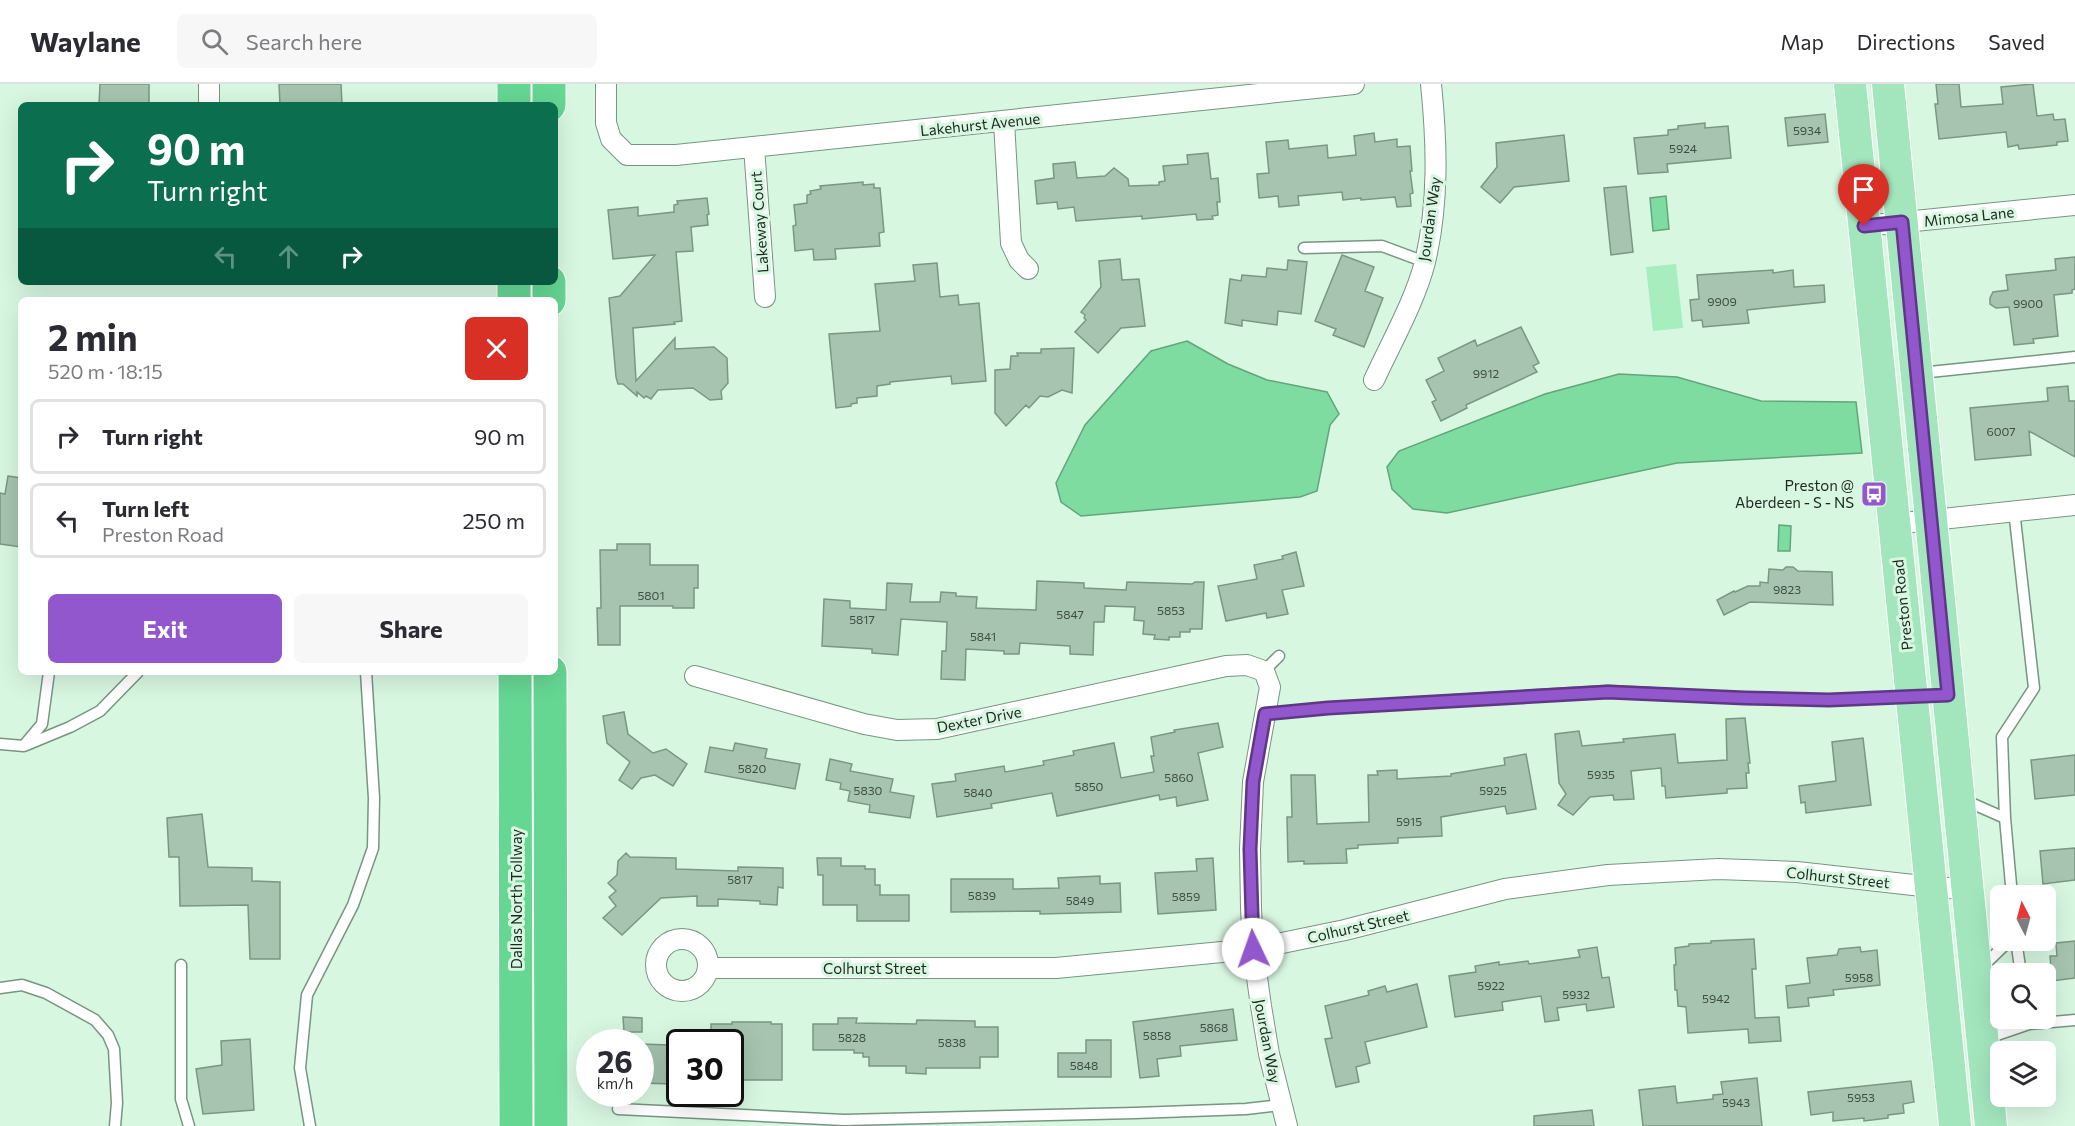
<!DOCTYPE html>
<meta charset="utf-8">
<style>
:root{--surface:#fff;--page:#f7f7f7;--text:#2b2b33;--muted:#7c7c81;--line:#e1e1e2;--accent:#9256cd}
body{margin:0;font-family:Commissioner,sans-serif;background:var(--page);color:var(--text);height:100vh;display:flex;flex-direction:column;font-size:22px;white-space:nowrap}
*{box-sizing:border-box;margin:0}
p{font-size:20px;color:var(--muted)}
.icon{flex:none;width:33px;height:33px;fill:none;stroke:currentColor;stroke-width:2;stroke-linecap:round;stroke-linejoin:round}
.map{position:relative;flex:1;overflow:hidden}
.panel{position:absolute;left:18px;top:213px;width:540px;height:378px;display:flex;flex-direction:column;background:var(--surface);border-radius:9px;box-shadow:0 6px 24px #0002}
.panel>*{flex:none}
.guide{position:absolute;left:18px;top:18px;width:540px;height:183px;border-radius:9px;box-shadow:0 6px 24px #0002;background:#0b6e4f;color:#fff;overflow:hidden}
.needle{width:39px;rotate:354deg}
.buttons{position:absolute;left:1990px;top:801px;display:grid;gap:12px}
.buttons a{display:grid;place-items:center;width:66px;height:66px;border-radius:9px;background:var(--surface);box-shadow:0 6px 24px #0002;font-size:30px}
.speed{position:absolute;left:576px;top:945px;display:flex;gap:12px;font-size:30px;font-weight:700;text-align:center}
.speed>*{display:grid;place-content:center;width:78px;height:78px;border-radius:50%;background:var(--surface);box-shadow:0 6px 24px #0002;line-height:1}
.speed small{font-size:15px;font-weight:400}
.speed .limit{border:3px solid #111;border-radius:9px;background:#fff;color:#111}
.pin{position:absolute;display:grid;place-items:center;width:51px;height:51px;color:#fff;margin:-62px -26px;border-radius:50% 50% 50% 0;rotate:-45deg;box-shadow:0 0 6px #0007}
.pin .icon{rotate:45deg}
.me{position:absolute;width:66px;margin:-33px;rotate:357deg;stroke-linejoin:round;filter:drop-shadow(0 0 4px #0008)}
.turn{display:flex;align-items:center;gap:21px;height:126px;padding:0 30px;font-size:27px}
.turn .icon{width:78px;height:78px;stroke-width:2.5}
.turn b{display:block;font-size:42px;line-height:51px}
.lanes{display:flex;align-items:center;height:57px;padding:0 30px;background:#0003;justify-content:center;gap:30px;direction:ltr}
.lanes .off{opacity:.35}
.round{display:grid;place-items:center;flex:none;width:63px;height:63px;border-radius:9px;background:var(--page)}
.head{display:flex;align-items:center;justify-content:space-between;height:102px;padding:0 30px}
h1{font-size:36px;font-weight:700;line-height:45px}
.cta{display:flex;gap:12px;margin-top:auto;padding:12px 30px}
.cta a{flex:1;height:69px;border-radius:9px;background:var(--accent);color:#fff;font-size:24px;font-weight:700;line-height:69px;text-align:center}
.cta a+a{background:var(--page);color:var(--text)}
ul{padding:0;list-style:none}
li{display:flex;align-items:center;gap:18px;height:75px;margin:0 12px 9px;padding:0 18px;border:3px solid var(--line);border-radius:9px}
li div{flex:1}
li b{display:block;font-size:22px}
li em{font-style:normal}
header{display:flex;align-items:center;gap:36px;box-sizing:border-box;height:84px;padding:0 30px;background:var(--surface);border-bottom:2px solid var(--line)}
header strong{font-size:28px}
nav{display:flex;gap:33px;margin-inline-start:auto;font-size:21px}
.search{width:420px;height:54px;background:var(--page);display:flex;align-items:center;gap:15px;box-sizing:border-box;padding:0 21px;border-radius:9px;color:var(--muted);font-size:22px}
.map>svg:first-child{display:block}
</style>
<header>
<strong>Waylane</strong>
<div class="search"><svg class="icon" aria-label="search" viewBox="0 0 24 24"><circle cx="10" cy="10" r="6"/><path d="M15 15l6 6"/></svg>Search here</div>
<nav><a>Map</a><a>Directions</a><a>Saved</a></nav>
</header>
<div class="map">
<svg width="2075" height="1042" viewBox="0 0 2075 1042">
<rect width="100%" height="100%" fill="#d8f7e1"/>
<!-- green -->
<path fill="#a7edbe" d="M1676 180 1683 244 1653 247 1646 183Z"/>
<!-- water -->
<path fill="#7fdca1" stroke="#61a67a" stroke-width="1.5" d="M1666 112 1669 145 1653 147 1650 114Z
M1187 257 1228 280 1267 296 1327 308 1339 330 1330 341 1317 407 1300 413 1081 432 1061 418 1056 399 1085 341 1151 267Z
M1619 290 1677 293 1761 317 1856 318 1862 369 1677 379 1447 429 1413 425 1392 405 1387 383 1399 367 1545 310Z
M1779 441 1791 442 1790 467H1778Z"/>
<!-- building -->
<path fill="#a6c4af" stroke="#7b9784" stroke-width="1.5" d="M100 0H149V21H99Z
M279 0H341L342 21H280Z
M1936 0H1959L1961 23 2003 20 2001 3 2033 0 2037 32 2053 30 2054 36 2065 35 2068 57 2057 58V61L2019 65 2018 61 2008 63 2006 48 1939 55 1935 20H1938Z
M1825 30 1828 58 1788 62 1785 34Z
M1705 39V44L1728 42 1731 74 1667 80 1668 88 1638 90 1634 54 1668 51V46L1678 45V42Z
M1374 49 1375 58 1397 55V63L1410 62 1412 87H1410L1413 109 1410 110 1411 122 1397 123 1395 113 1361 116V114L1343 116 1342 108 1298 112 1299 121 1279 123 1278 112 1259 114 1257 90 1269 89 1266 58 1288 56 1289 65 1327 61 1328 74 1356 71 1354 52Z
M1564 51 1569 97 1514 103 1500 119 1481 103 1497 83 1496 59Z
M1208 69 1211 95 1218 94 1220 118H1217L1218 131 1212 132 1213 135 1197 136 1196 130 1142 135V132L1076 137 1074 123 1058 125 1057 118 1037 120 1035 97 1054 94 1053 80 1075 78 1077 94 1105 92 1114 84 1128 95 1129 102 1159 101V98L1165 97 1163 82 1188 80 1187 71Z
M863 98V101L874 100V104H880L884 148 879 149 880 162 835 165 836 175 814 176 813 165 795 167 793 142 796 141 794 121 807 119V111L811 110 810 107 821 105 820 102Z
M1626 102 1633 168 1611 171 1604 104Z
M707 114 709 130 707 131 708 141 691 143 693 167 676 168 682 237 674 238 675 240 633 244 636 297 675 254V265L714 263 727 274 728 299 721 307 722 315 710 316 693 304 658 306 651 315 646 312 644 314 637 308V312L623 300H618L616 293 609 214 620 212 655 171 613 175 608 126 638 123V132L674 128V121L678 120 677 117Z
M1342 171 1374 183 1365 207 1383 214 1364 263 1333 251 1336 245 1315 237Z
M2075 173V205L2072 206V209L2054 211 2058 252 2033 255 2034 259 2014 261 2009 223 1996 224 1990 220V214L1993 208 2008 206 2006 191 2056 186 2055 175Z
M1120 175 1122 196 1139 195 1145 242 1121 244 1098 269 1075 248 1086 236 1084 234 1085 231 1081 228 1101 203 1099 177Z
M1288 176 1307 178 1301 230 1278 227 1277 241 1242 236V242L1225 239 1230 195 1241 197 1242 191 1266 193 1267 184 1287 186Z
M937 179 940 213 958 211 959 221 979 219 986 297 952 300 951 292 890 298V300L877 302V312L857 314V319L851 320V322L836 324 829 250 880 247 875 200 915 197 913 181Z
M1773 186V189L1793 186 1794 203 1824 201 1825 218 1747 226 1749 239 1703 243 1702 236 1692 237 1690 216 1699 215 1697 191Z
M1521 243 1539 279 1533 282 1537 288 1466 321 1467 324 1441 337 1432 318 1436 316 1426 296 1444 287 1438 274 1475 256 1477 262Z
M1074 264 1072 309 1062 306 1048 313 1040 312 1029 324 1026 321 1006 342 995 329V286L1010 285 1011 272H1018L1017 269H1041V265Z
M2068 302 2069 317H2075V373L2029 347 2031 371 1975 376 1970 324 2048 317 2047 304Z
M8 392 21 394V463L0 460V409L5 410Z
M617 460H650V481H698V504H694V524H673V522H620V561H598L597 524H601L600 466H617Z
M1296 468 1304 502 1282 506 1288 530 1267 534 1266 529 1226 537 1218 502 1257 495 1254 481 1283 475 1282 472Z
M1786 483H1793L1798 487 1832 488 1833 521 1750 518 1724 531 1717 516 1734 507 1735 508 1748 502H1760V498L1768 499 1769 485 1783 486Z
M1037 497 1084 499V504L1126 506 1127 498 1192 500 1195 498H1204L1202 545H1190V548H1180V553H1169V556L1154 555 1155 551 1143 550 1144 537 1134 536 1135 523 1105 522 1104 538H1094L1093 571 1070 570V562L1020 559 1019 570H1004V567L966 565 965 596 941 595 942 567H946L947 538 901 535 898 571 872 569V565L822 562 824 515 850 517V524L886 526 887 499 912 500 910 518H940L941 508 956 509V512L977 513 976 524 1036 526Z
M624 628 628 650 653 669 666 665 687 680 673 702 655 691 641 694 632 705 619 696 630 678 607 659 603 632Z
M1745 634 1750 679H1748L1749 689H1746L1747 704 1727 705V709L1666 714 1665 702H1662L1661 684 1631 687 1634 715 1614 716 1613 711 1590 713 1573 731 1558 721 1566 710 1559 699 1555 650 1579 647 1582 662 1624 658 1623 655 1675 650 1678 679 1727 676 1726 635Z
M1218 639 1223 663 1198 669 1208 716 1177 722 1176 713 1160 716 1159 711 1057 732 1052 709 991 720 992 724 937 733 932 700 956 697 955 690 1004 682 1005 688 1044 681 1043 677 1074 671 1073 667 1114 659 1121 694 1154 688 1151 672H1154L1151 653 1175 648 1174 646Z
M1863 654 1871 721 1806 729 1805 718 1801 719 1799 702 1836 697 1832 658Z
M735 659 767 665 765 674 800 680 795 705 705 688 710 663 733 667Z
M1526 670 1536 725 1507 730 1505 722 1441 733 1442 752 1398 754V759L1358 761V764L1346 765 1347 779 1304 780V777L1288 778 1287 733H1292L1291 691H1315L1317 740 1369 738 1368 691H1378L1377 687 1397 686V695L1451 692V690L1505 681 1504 674Z
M2075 671V711L2035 715 2031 676Z
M830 675 852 680 850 687 893 695 890 708 914 712 910 734 869 728 870 721 848 717 850 707 840 705 841 699 826 696Z
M202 730 208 783 252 784V797L280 798V875H250L248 821 180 822 179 773H169L167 734Z
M2075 764V796L2043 800 2040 767Z
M626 769 630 773 676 774V785L738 787V783L783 784V804L778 803 777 821 760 820V817L718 815V822H697V812L661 814 622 851 603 834 616 822 609 813 616 807 608 799 617 791 618 777Z
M817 774H841V782H865V785H875V801H880V811H909V837H857V821H823V791H818Z
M1213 774 1216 826 1158 830 1155 789 1197 787 1196 775Z
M1100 792V800L1120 799 1121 828 1040 830V827L951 828V795H1013V805L1059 804 1058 794Z
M1754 855 1756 885H1752L1755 934 1779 933 1781 957 1749 959 1748 945 1688 949 1686 923 1678 922 1677 906H1675L1674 881H1676L1675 864 1689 862V860L1711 859V857Z
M2075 857V894L2052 897 2050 872H2057L2056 859Z
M1597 863 1602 894 1609 893 1614 923 1587 927 1586 920 1557 924 1559 936 1545 938 1541 912 1502 918 1503 926 1455 933 1449 892 1476 888 1475 882 1499 878V881L1528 877 1529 880 1580 873 1578 866Z
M1860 863 1861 868 1877 866 1880 901 1833 906 1834 911 1808 914 1809 922 1788 924 1786 902 1810 899 1807 874 1837 871 1839 865Z
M1417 900 1427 943 1365 958 1370 979 1356 983 1359 998 1336 1003 1325 955 1332 954 1325 922 1369 911 1368 907 1385 902 1387 908Z
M1233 925 1237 956 1180 962 1181 972 1157 975 1159 992 1140 994 1133 938Z
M623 933 642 934V948H624Z
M838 934H857L856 939 916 940 917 936 975 937V943H998V973H980V984H926V990L906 989V982H869V973H863V969H854V966H813V940H838Z
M732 938H771V940H782V996H730V958H711V940H732Z
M250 955 254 1026 203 1030 196 985 222 981 221 957Z
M1086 956H1111V993H1058V969H1086Z
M640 960 670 961V983H674L673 1000 640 999Z
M1757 994 1762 1042H1643L1639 1006 1675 1002 1677 1019 1713 1015V1011L1723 1010 1721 998Z
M1911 997 1914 1018 1903 1020 1904 1029 1888 1031V1034L1864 1037V1034L1833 1037V1028L1811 1031 1808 1008Z
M1592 1026 1594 1042H1534V1032Z"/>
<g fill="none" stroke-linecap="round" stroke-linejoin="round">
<defs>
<path id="service" d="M1304 164 1382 162 1425 178
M1920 289 2075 273
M1264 587 1279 572
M1265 630 1328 624 1608 607 1745 614 1829 616 1909 613
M26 659 42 640 49 588
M0 660 24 662 70 643 100 627 138 588
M1964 716 2005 734 2012 812
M2005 734 2002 653 2034 604 2014 426
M2016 856 2021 890
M181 881V1015L189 1042
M1980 885 2010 856
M0 904 22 901 46 909 95 936 108 951 114 965 117 1019 115 1042
M1985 955 2029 940 2075 936
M618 1025 844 1036 1135 1029 1246 1025 1281 1021
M310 1042 300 984 307 911 353 821 373 764 374 714 366 588"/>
<path id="minor" d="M606 0V39L611 55 627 71H676L1354 0
M209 21V0
M1004 38 1011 159 1019 176 1028 185
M754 63 765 213
M1864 142 2075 121
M1374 296C1391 259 1415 217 1425 178 1439 119 1437 59 1431 0
M1894 440 2075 421
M695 592 864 640 897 646 937 645 1226 582 1247 581 1264 587 1270 603 1253 698 1250 765 1251 824 1253 865 1261 922 1269 970 1287 1042
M656 881a26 26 0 1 1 52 0a26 26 0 1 1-52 0Z
M709 884H1056L1253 865 1345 846 1505 805 1608 791 1718 785 1797 788 1931 803 1967 805"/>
<path id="primary" d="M1850 0 1955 1042
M1888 0 1991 1042"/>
<path id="motorway" d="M514 0V21
M549 0V21
M514 198V216
M549 198V216
M515 588 516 1042
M550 588 551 1042"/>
</defs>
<!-- service casing -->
<use href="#service" stroke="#789581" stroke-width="13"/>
<!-- minor casing -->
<use href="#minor" stroke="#789581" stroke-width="22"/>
<!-- primary casing -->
<use href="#primary" stroke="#fff" stroke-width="34"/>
<!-- motorway casing -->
<use href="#motorway" stroke="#fff" stroke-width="35"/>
<!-- service -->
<use href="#service" stroke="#fff" stroke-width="10"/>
<!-- minor -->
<use href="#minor" stroke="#fff" stroke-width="20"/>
<!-- primary -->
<use href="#primary" stroke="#a3e6be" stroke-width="32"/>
<!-- motorway -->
<use href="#motorway" stroke="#66d693" stroke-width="33"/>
</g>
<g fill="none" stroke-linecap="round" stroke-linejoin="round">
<defs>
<path id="route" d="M1253 865 1250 765 1253 698 1265 630 1328 624 1608 608 1745 614 1829 616 1948 611 1902 138 1864 142"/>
</defs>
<!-- route casing -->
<use href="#route" stroke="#5f3885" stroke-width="15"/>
<!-- route -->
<use href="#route" stroke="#9256cd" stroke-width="10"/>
</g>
<!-- icons -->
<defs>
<symbol id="bus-square" viewBox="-11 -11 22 22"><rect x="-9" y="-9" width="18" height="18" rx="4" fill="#9256cd" stroke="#d8f7e1"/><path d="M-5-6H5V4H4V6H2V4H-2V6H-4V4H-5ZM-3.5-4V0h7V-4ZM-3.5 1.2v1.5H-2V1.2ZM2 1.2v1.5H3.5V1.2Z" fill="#fff"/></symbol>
</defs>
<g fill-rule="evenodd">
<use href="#bus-square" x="1859" y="395" width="30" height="30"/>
</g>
<g text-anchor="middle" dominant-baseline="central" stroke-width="6" stroke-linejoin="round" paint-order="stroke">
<!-- number labels -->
<g font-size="12" fill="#3e4e43">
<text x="1807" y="46">5934</text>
<text x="1683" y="64">5924</text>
<text x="1722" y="217">9909</text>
<text x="2028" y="219">9900</text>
<text x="1486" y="289">9912</text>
<text x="2001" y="347">6007</text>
<text x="1787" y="505">9823</text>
<text x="651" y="511">5801</text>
<text x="1171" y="526">5853</text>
<text x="1070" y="530">5847</text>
<text x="862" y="535">5817</text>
<text x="983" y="552">5841</text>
<text x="752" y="684">5820</text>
<text x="1601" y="690">5935</text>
<text x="1179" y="693">5860</text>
<text x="1089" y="702">5850</text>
<text x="868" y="706">5830</text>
<text x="1493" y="706">5925</text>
<text x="978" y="708">5840</text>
<text x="1409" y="737">5915</text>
<text x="740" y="795">5817</text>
<text x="982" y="811">5839</text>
<text x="1186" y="812">5859</text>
<text x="1080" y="816">5849</text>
<text x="1859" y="893">5958</text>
<text x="1491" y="901">5922</text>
<text x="1576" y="910">5932</text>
<text x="1716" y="914">5942</text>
<text x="1214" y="943">5868</text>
<text x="1157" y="951">5858</text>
<text x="852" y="953">5828</text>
<text x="952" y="958">5838</text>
<text x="1084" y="981">5848</text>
<text x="1861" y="1013">5953</text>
<text x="1736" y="1018">5943</text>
</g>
<!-- street labels -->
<g font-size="15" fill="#1c271f" stroke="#d8f7e1">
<text transform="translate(980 40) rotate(-6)">Lakehurst Avenue</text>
<text transform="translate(1969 132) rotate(-6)">Mimosa Lane</text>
<text transform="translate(1429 135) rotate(-82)">Jourdan Way</text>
<text transform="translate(759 138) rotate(-94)">Lakeway Court</text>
<text transform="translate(1902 521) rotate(-96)">Preston Road</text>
<text transform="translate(979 635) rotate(-11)">Dexter Drive</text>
<text transform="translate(1838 793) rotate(6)">Colhurst Street</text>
<text transform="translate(516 815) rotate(-90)">Dallas North Tollway</text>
<text transform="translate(1358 842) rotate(-13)">Colhurst Street</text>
<text x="875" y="884">Colhurst Street</text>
<text transform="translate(1268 957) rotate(79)">Jourdan Way</text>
</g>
<!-- poi labels -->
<g font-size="15" fill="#1c271f" stroke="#d8f7e1" text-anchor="end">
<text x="1854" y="401">Preston @<tspan x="1854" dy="17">Aberdeen - S - NS</tspan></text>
</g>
</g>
</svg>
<div class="buttons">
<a><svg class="needle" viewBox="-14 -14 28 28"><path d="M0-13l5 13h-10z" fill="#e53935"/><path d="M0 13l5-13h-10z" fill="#7c7c81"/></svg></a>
<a><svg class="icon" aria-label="search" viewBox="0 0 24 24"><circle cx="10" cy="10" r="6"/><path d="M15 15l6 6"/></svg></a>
<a><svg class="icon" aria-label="layers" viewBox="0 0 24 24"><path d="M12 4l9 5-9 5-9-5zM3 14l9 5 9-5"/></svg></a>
</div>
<div class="speed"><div>26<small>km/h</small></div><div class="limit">30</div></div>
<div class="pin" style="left:1864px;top:142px;background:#d93025"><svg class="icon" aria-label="arrive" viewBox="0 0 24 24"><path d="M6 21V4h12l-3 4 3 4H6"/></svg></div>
<svg class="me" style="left:1253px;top:865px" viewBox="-20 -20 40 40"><circle r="19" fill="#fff"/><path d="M0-13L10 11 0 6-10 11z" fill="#9256cd"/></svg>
<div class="guide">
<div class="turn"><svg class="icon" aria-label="right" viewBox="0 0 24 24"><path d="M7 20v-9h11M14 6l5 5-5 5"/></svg><div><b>90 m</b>Turn right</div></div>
<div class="lanes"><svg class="icon off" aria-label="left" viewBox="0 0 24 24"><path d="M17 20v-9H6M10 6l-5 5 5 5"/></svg><svg class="icon off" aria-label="ahead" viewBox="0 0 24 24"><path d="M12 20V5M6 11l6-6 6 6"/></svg><svg class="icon" aria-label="right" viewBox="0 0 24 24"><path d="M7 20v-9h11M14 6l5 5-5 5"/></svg></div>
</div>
<section class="panel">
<div class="head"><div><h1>2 min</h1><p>520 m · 18:15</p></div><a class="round" style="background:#d93025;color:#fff"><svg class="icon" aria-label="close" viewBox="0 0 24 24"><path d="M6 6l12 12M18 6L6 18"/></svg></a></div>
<ul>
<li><svg class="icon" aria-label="right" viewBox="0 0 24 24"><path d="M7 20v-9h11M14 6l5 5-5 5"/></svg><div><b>Turn right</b></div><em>90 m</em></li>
<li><svg class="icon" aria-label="left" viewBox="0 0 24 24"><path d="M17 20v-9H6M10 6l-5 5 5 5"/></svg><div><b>Turn left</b><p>Preston Road</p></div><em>250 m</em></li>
</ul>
<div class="cta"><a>Exit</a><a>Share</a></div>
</section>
</div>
